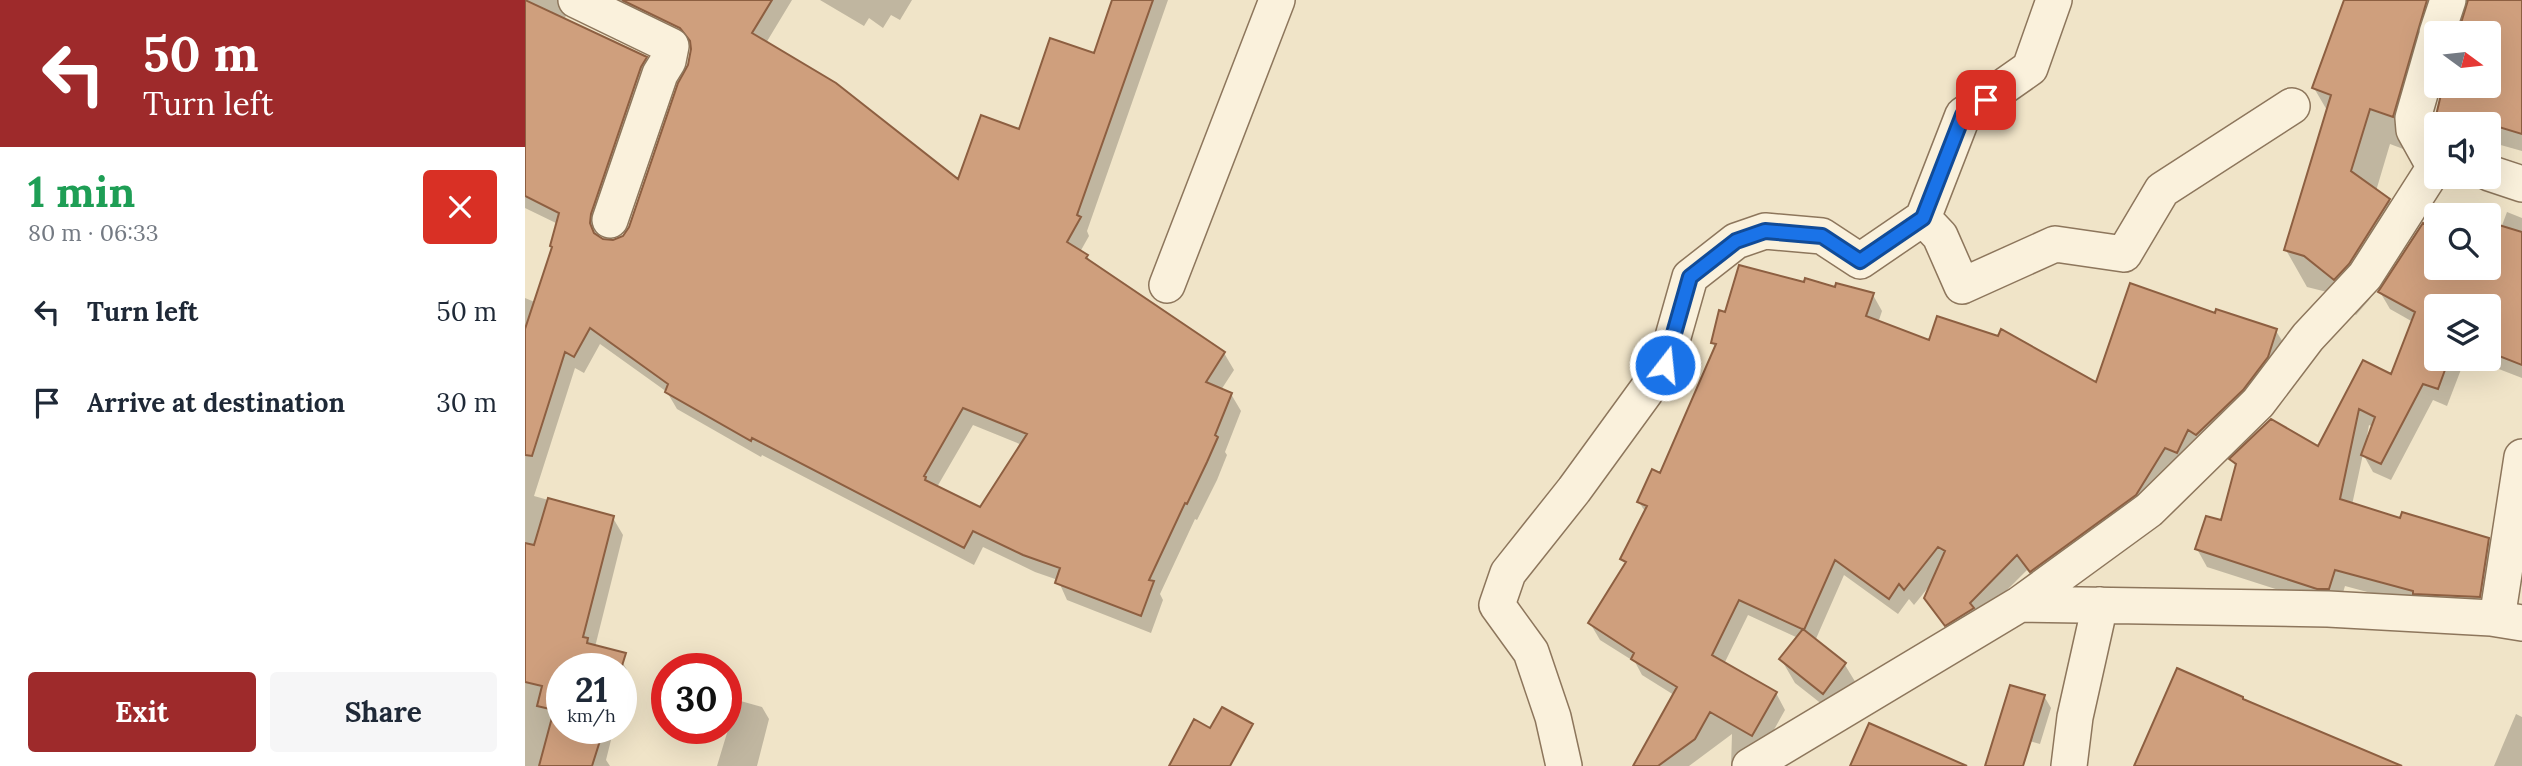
<!DOCTYPE html>
<meta charset="utf-8">
<style>
:root{--surface:#fff;--page:#f6f6f7;--text:#1f2937;--muted:#747a83;--accent:#9e2a2b}
body{margin:0;font-family:Lora,serif;background:var(--page);color:var(--text);height:100vh;display:flex;flex-direction:column;font-size:26px;white-space:nowrap}
*{box-sizing:border-box;margin:0}
p{font-size:23px;color:var(--muted)}
.icon{flex:none;width:38px;height:38px;fill:none;stroke:currentColor;stroke-width:2;stroke-linecap:round;stroke-linejoin:round}
.map{position:relative;flex:1;overflow:hidden}
.details{display:flex;flex-direction:column;background:var(--surface);width:525px}
.details>*{flex:none}
.top-card{background:#9e2a2b;color:#fff;overflow:hidden}
.needle{width:46px;rotate:105deg}
.controls{position:absolute;left:1899px;top:21px;display:grid;gap:14px}
.controls a{display:grid;place-items:center;width:77px;height:77px;border-radius:7px;background:var(--surface);box-shadow:0 7px 28px #0002;font-size:35px}
.speed{position:absolute;left:21px;top:653px;display:flex;gap:14px;font-size:35px;font-weight:700;text-align:center}
.speed>*{display:grid;place-content:center;width:91px;height:91px;border-radius:50%;background:var(--surface);box-shadow:0 7px 28px #0002;line-height:1}
.speed small{font-size:18px;font-weight:400}
.speed .limit{border:10px solid #d22;background:#fff;color:#111}
.pin{position:absolute;display:grid;place-items:center;width:60px;height:60px;color:#fff;margin:-30px;border-radius:14px;box-shadow:0 4px 10px #0006}
.me{position:absolute;width:77px;margin:-38px;rotate:16deg;stroke-linejoin:round;filter:drop-shadow(0 0 5px #0008)}
.turn{display:flex;align-items:center;gap:24px;height:147px;padding:0 28px;font-size:32px}
.turn .icon{width:91px;height:91px;stroke-width:2.5}
.turn b{display:block;font-size:49px;line-height:60px}
.round{display:grid;place-items:center;flex:none;width:74px;height:74px;border-radius:7px;background:var(--page)}
.summary{display:flex;align-items:center;justify-content:space-between;height:119px;padding:0 28px}
h1{font-size:42px;font-weight:700;line-height:52px;color:#1e9e55}
.action{display:flex;gap:14px;margin-top:auto;padding:14px 28px}
.action a{flex:1;height:80px;border-radius:7px;background:var(--accent);color:#fff;font-size:28px;font-weight:700;line-height:80px;text-align:center}
.action a+a{background:var(--page);color:var(--text)}
ul{padding:0;list-style:none}
li{display:flex;align-items:center;gap:21px;height:91px;padding:0 28px}
li div{flex:1}
li b{display:block;font-size:26px}
li em{font-style:normal}
main{display:flex;flex:1;min-height:0}
.map>svg:first-child{display:block}
</style>
<main>
<section class="details">
<div class="top-card">
<div class="turn"><svg class="icon" aria-label="left" viewBox="0 0 24 24"><path d="M17 20v-9H6M10 6l-5 5 5 5"/></svg><div><b>50 m</b>Turn left</div></div>
</div>
<div class="summary"><div><h1>1 min</h1><p>80 m · 06:33</p></div><a class="round" style="background:#d93025;color:#fff"><svg class="icon" aria-label="close" viewBox="0 0 24 24"><path d="M6 6l12 12M18 6L6 18"/></svg></a></div>
<ul>
<li><svg class="icon" aria-label="left" viewBox="0 0 24 24"><path d="M17 20v-9H6M10 6l-5 5 5 5"/></svg><div><b>Turn left</b></div><em>50 m</em></li>
<li><svg class="icon" aria-label="arrive" viewBox="0 0 24 24"><path d="M6 21V4h12l-3 4 3 4H6"/></svg><div><b>Arrive at destination</b></div><em>30 m</em></li>
</ul>
<div class="action"><a>Exit</a><a>Share</a></div>
</section>
<div class="map">
<svg width="1997" height="766" viewBox="0 0 1997 766">
<rect width="100%" height="100%" fill="#f0e4c8"/>
<!-- shadow -->
<path fill="#0003" fill-rule="evenodd" d="M0 0H52L42 10 40 19 121 58 131 75 75 232 74 238 79 241H90L99 237 105 228 164 66 167 45 73 0H267L241 43 434 182 495 131 570 55 589 0H643L562 231 564 236 555 252 562 256 567 264 699 353 709 370 696 390 706 394 716 411 700 452 702 455 692 480 672 520 670 519 635 594 638 600 626 633 542 600 533 580 510 572 458 547 449 565 237 455 236 457 152 409 142 392 75 344 59 373 50 368 9 496 88 518 98 535 70 647 92 653 102 670 96 696V668H37V728H89L81 760 85 766H0V298L12 303 33 224 0 208ZM448 425 497 445 456 509 412 487Z
M295 0H387L375 20 366 15 358 28 344 18 339 26Z
M1821 0H1934L1889 153 1865 144 1851 191 1864 200 1885 237 1844 300 1831 315 1802 292 1782 287 1761 250 1803 112 1789 88Z
M1944 0H1997V151L1965 142 1964 146V124H1912L1910 120 1920 86H1964V33H1936Z
M1982 212 1997 218V378L1948 359H1964V306H1911V359H1940L1922 406 1908 400 1866 480 1848 472 1838 454 1827 505 1876 520 1963 539 1973 557 1964 614 1898 607 1820 586 1814 606H1803L1682 567 1672 549 1697 523 1712 469 1707 460 1794 449 1839 362 1867 377 1888 322 1865 309 1855 292 1911 235V268H1964V224L1976 228ZM1844 425 1848 427 1843 442H1841Z
M1280 284 1348 295 1357 311 1353 323 1405 342 1572 384 1691 315 1751 331 1761 347 1751 374 1515 587 1502 570 1431 641 1401 598 1406 584 1389 605 1384 599 1373 614 1319 575 1290 641 1320 665 1334 688 1312 716 1270 683 1256 659 1273 638 1223 615 1199 664 1251 693 1260 710 1232 760 1225 766H1206L1207 734 1164 766H1110L1149 695 1117 675 1110 662 1075 640 1065 623 1101 565 1097 559 1121 513 1114 502 1136 475 1191 348 1187 342 1201 314Z
M1519 696 1526 708 1515 744 1482 735Z
M212 700 237 707 244 719 232 766H192Z
M1991 714 1997 717V766H1969Z"/>
<!-- building -->
<path fill="#cf9f7d" stroke="#8d5f41" stroke-width="2" fill-rule="evenodd" d="M0 0 122 57 116 67 66 214 65 223 69 233 78 239 88 240 98 236 104 227 153 83 163 65 166 49 165 41 155 28 97 0H247L227 33 311 83 433 179 456 115 494 129 525 38 569 53 587 0H628L552 215 556 217 542 242 563 255 561 258 700 352 681 382 707 393 690 435 693 437 682 462 662 504 660 503 624 580 629 581 616 616 530 583 535 568 498 555 448 531 439 548 227 438 226 441 140 392 143 384 65 328 49 357 40 352 7 456 0 455V329L27 247 25 246 34 213 0 196ZM438 408 502 434 455 507 400 480 401 477 399 476Z
M1819 0H1902L1868 117 1845 109 1826 171 1865 199 1824 264 1809 280 1779 256 1759 250 1806 95 1787 88Z
M1943 0H1997V134L1964 124H1911V128L1909 124 1918 86H1964V33H1933Z
M1964 222 1997 232V365L1964 352V306H1911V359H1927H1924L1913 389 1898 384 1856 464 1836 455 1850 417 1834 409 1815 499 1875 518 1877 512 1964 538 1955 597 1888 594V591L1810 570 1804 589H1792L1670 549 1681 516 1696 520 1711 464 1704 459 1746 419 1793 446 1838 360 1866 374 1890 312 1853 292 1898 223 1911 232V268H1964Z
M1214 265 1279 282 1280 278 1310 287 1311 283 1349 293 1341 316 1404 340 1412 316 1473 336 1476 329 1571 382 1605 283 1690 313 1691 309 1752 329 1743 357 1718 390 1671 435 1663 430 1652 453 1640 448 1611 495 1505 572 1492 555 1445 603 1449 608 1420 626 1399 598 1420 551 1413 547 1379 590 1374 584 1364 599 1310 560 1279 630 1214 600 1187 655 1252 692 1227 736 1185 712 1170 739 1133 766H1108L1152 687 1106 659 1109 653 1063 623 1101 562 1095 559 1122 506 1112 502 1127 469 1135 473 1191 344 1186 343 1194 310 1200 312Z
M23 498 89 516 58 637 63 638 62 643 101 653 96 669 37 668V728H79L67 766H14L29 710 12 706 17 686 0 682V543L9 545Z
M1278 629 1321 663 1298 694 1254 659Z
M1652 668 1718 697V699L1877 766H1609Z
M1485 685 1520 695 1498 766H1460Z
M697 707 728 724 705 766H644L669 719 685 728Z
M1344 723 1442 766H1325Z"/>
<g fill="none" stroke-linecap="round" stroke-linejoin="round">
<defs>
<path id="minor" d="M51 0 146 46 143 61 135 74 85 220
M1912 33 1923 0
M1909 166 1889 130 1888 118 1911 38
M1964 173 1997 184
M1398 218 1415 236 1437 286 1530 244 1599 254 1637 190 1767 106
M642 285 752 0
M1495 604 1803 609 1966 618 1997 623
M1972 619 1997 457
M1039 766 1028 717 1006 652 972 605 983 573 1049 490 1140 365 1165 277 1211 241 1240 231 1297 236 1335 261 1398 218 1438 115 1505 68 1529 0
M1225 766 1495 604 1624 510 1733 403 1783 337 1840 276 1911 165
M1544 766 1550 717 1575 605"/>
</defs>
<!-- minor casing -->
<use href="#minor" stroke="#8d765c" stroke-width="38"/>
<!-- minor -->
<use href="#minor" stroke="#faf1dc" stroke-width="35"/>
</g>
<g fill="none" stroke-linecap="round" stroke-linejoin="round">
<defs>
<path id="route" d="M1140 365 1165 277 1211 241 1240 231 1297 236 1335 261 1398 218 1438 115 1461 100"/>
</defs>
<!-- route casing -->
<use href="#route" stroke="#114b97" stroke-width="18"/>
<!-- route -->
<use href="#route" stroke="#1a73e8" stroke-width="12"/>
</g>
</svg>
<div class="controls">
<a><svg class="needle" viewBox="-14 -14 28 28"><path d="M0-13l5 13h-10z" fill="#e53935"/><path d="M0 13l5-13h-10z" fill="#747a83"/></svg></a>
<a><svg class="icon" aria-label="sound" viewBox="0 0 24 24"><path d="M4 9h4l5-4v14l-5-4H4zM17 9q2 3 0 6"/></svg></a>
<a><svg class="icon" aria-label="search" viewBox="0 0 24 24"><circle cx="10" cy="10" r="6"/><path d="M15 15l6 6"/></svg></a>
<a><svg class="icon" aria-label="layers" viewBox="0 0 24 24"><path d="M12 4l9 5-9 5-9-5zM3 14l9 5 9-5"/></svg></a>
</div>
<div class="speed"><div>21<small>km/h</small></div><div class="limit">30</div></div>
<div class="pin" style="left:1461px;top:100px;background:#d93025"><svg class="icon" aria-label="arrive" viewBox="0 0 24 24"><path d="M6 21V4h12l-3 4 3 4H6"/></svg></div>
<svg class="me" style="left:1140px;top:365px" viewBox="-20 -20 40 40"><circle r="17" fill="#1a73e8" stroke="#fff" stroke-width="3"/><path d="M0-11L8 9 0 5-8 9z" fill="#fff"/></svg>
</div>
</main>
